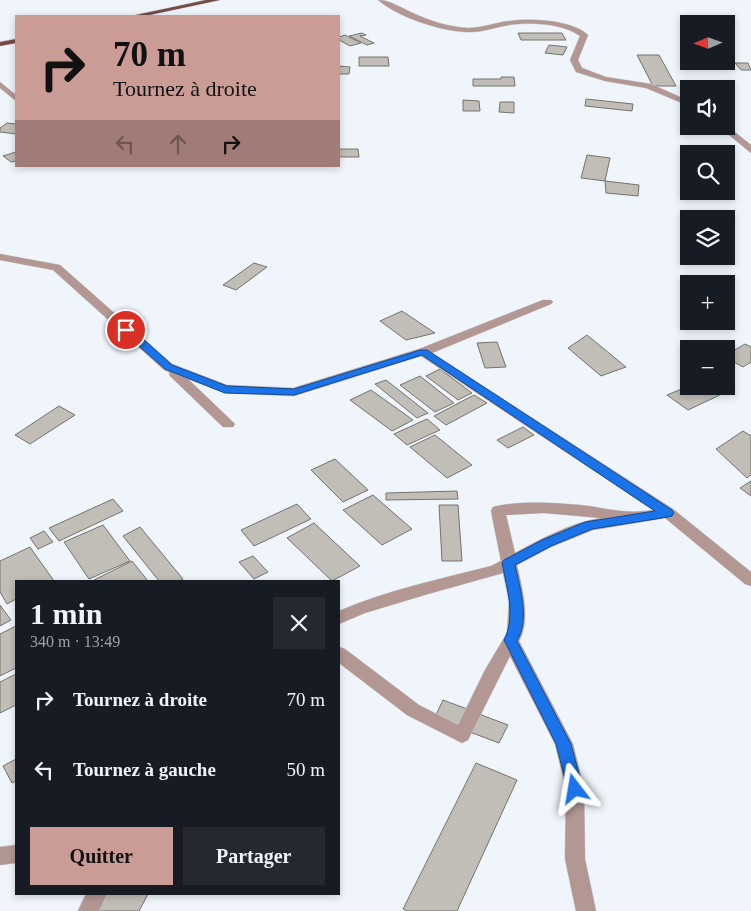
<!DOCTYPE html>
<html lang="fr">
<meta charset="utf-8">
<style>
:root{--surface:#171b24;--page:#242831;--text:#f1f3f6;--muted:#9ea1a6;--accent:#ca9c95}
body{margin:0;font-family:Georgia,serif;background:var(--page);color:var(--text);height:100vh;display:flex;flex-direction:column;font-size:19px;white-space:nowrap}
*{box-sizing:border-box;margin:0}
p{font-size:16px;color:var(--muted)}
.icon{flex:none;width:28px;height:28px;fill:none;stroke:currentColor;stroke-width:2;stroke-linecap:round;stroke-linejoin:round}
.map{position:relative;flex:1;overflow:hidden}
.side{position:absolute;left:15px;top:580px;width:325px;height:315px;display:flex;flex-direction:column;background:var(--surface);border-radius:0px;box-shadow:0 2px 8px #0003}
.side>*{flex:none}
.hud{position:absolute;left:15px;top:15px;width:325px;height:152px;border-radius:0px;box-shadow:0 2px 8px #0003;background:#ca9c95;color:#111;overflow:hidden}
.needle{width:32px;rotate:268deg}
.fabs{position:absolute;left:680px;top:15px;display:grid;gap:10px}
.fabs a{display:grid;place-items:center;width:55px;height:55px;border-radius:0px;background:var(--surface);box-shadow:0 2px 8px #0003;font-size:25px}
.pin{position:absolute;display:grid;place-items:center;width:42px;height:42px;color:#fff;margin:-21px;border:2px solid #fff;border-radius:50%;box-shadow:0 1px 5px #0007}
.me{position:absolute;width:55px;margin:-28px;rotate:346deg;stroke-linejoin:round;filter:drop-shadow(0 0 4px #0008)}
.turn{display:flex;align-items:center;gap:18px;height:105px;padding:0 15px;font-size:22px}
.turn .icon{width:65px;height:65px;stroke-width:2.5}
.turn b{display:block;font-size:35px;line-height:42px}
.lanes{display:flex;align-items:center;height:48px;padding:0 15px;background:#0003;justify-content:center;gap:25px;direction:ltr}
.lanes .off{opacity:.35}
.round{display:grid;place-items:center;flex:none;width:52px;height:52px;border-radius:0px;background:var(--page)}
.headline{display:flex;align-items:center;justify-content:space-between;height:85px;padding:0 15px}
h1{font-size:30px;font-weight:600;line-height:38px}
.primary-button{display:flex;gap:10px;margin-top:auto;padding:10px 15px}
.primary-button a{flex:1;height:58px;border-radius:0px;background:var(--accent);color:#111;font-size:20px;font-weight:600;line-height:58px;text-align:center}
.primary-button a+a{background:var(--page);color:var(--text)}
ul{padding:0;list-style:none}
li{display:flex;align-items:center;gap:15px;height:70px;padding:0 15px}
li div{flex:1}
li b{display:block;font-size:19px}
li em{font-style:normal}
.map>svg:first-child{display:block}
</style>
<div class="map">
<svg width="751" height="911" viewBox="0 0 751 911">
<rect width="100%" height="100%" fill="#eff5fb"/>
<!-- building -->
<path fill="#c1bdb7" stroke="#76726d" d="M362 33 366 35 360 36 374 43 367 45 349 36Z
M518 33H562L566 40H521Z
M345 35 361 43 350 46 339 40V37Z
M549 45 567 47 563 55 545 53Z
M637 55H659L676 86H653Z
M359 57H388L389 66H359Z
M735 63H748L751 70H741Z
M339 66 350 67 349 74H339Z
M501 77H514L515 86H473V79H501Z
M586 99 633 104 632 111 585 106Z
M463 100 479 101 480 111H463Z
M500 102H514V113L499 112Z
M7 123 16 124V134L0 132V128Z
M339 149H358L359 157H339Z
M16 152V161L11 162 3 156Z
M587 155 610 158 605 181 581 178Z
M605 181 639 185 638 196 606 193Z
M254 263 267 267 236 290 223 285Z
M402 311 435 333 406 340 380 321Z
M587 335 626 367 601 376 568 348Z
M497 342 506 367 485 368 477 343Z
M745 344 751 347V362L743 367 726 358V355Z
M440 369 472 393 458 400 426 376Z
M420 376 454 403 435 412 400 385Z
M386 380 428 413 417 418 375 384Z
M689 386H711L722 394 688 410 667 395Z
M371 390 413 420 392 431 350 400Z
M474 395 487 403 446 425 434 416Z
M59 406 75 415 30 444 15 435Z
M427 419 440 430 407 445 394 434Z
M523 427 534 435 508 448 497 440Z
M743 431 751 436V475L747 478 716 449Z
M435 435 472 465 447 478 410 447Z
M335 459 368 490 343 502 311 470Z
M751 481V496L740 488Z
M457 491 458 499 386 500V493Z
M373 495 412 529 382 545 343 510Z
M113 499 123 511 59 541 49 528Z
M297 504 311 519 254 546 241 530Z
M439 505H458L462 561H442Z
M314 523 360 566 332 581 287 538Z
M103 525 130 561 89 579 64 542Z
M140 527 183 579 179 581H159L123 536Z
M44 531 53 542 38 549 30 538Z
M30 547 54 581H16V599L7 604 0 592V561Z
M253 556 268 572 254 579 239 562Z
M132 561 148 581H96L94 580Z
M0 605 11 620 0 626Z
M16 626V668L0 676V634Z
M16 674V705L0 713V682Z
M443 700 470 710 462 727 435 717Z
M479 714 508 725 499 743 470 732Z
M16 759V781L12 783 3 766Z
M476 763 517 780 457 911H408L403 909Z
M105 894H148L139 911H96Z"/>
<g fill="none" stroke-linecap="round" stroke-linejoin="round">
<defs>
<path id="minor" d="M378 0C390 0 401 8 413 13 430 21 449 27 468 28 483 28 496 22 510 21 531 18 572 20 588 35L578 60 582 68 606 77 651 84 689 101V106L646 88 605 81 576 72 570 60 580 36C561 23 531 22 509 25 496 27 484 32 471 32 445 33 397 17 378 0Z
M0 82 16 95V101L0 88Z
M726 125 751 145V153L718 126Z
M0 254 60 265 172 364 227 385 293 388 419 349 543 300H551L553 302 551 304 432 353 673 509 751 572V586L745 584 665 518 593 530 551 547 517 565C522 589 531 619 519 641L573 744 584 789 585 859 596 911H576L565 859 566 789 555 744 510 656 468 740 462 743 407 715 339 663V647L345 649 419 705 458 725 485 670 507 633 509 601 503 573 428 594 365 613 339 624V611C387 590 441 579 491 566L501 561 491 511 493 507C518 500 562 503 589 506 613 510 629 514 653 510L421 356 294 396 225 393 188 379 235 424 233 427H223L170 376 169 372 164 370 53 270 0 260ZM544 513 601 518C570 523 541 539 515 553L506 515Z
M16 845V863L0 865V847Z
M86 894H107L99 911H78Z"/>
<path id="primary" d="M206 0H220L145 16H131Z
M16 39V43L0 46V42Z"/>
</defs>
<!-- minor casing -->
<use href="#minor" stroke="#cbd1d6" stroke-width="1"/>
<!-- primary casing -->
<use href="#primary" stroke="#cbd1d6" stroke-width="1"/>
<!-- minor -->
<use href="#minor" fill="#b29793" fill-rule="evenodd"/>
<!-- primary -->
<use href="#primary" fill="#784a45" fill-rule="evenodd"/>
</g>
<!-- route -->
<path fill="#1a73e8" stroke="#114b97" d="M123 327H130L172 365 227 386 294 389 420 350H427L672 510 674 513 672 516 668 517 592 529 551 546 515 565C520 588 530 619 517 641L571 744 583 789 580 794 575 796 569 794 556 744 504 640C516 617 507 588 502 563L504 560 542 540 585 522 655 511 422 355 294 395 225 393 165 369 123 332Z"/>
</svg>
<div class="fabs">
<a><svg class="needle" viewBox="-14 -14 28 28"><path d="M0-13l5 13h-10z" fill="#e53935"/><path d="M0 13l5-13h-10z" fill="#9ea1a6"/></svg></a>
<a><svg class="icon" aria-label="sound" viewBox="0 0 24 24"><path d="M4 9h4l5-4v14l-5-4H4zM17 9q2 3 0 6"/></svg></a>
<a><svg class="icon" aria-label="search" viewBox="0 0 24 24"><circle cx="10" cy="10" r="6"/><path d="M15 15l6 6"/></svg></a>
<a><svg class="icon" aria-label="layers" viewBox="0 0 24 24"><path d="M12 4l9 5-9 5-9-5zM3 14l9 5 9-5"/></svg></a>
<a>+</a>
<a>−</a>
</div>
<div class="pin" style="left:126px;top:330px;background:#d93025"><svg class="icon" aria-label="arrive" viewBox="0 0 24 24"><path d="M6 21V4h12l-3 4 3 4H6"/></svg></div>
<svg class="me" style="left:575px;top:789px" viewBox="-20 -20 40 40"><path d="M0-17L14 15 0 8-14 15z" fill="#1a73e8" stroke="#fff" stroke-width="4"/></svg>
<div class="hud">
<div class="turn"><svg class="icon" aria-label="right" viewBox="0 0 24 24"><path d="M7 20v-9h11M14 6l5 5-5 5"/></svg><div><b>70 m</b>Tournez à droite</div></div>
<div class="lanes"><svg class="icon off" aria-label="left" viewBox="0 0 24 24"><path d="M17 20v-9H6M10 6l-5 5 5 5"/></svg><svg class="icon off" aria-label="ahead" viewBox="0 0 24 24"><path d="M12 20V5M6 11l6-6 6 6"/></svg><svg class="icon" aria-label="right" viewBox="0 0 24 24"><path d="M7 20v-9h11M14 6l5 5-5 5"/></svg></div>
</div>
<section class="side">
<div class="headline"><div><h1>1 min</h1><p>340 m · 13:49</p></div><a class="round"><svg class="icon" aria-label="close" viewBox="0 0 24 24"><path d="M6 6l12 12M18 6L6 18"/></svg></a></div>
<ul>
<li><svg class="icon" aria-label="right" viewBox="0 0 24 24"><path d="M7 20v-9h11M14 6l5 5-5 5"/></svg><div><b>Tournez à droite</b></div><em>70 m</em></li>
<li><svg class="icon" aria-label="left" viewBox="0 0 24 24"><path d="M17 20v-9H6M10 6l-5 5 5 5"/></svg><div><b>Tournez à gauche</b></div><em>50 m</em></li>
</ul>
<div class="primary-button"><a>Quitter</a><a>Partager</a></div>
</section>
</div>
